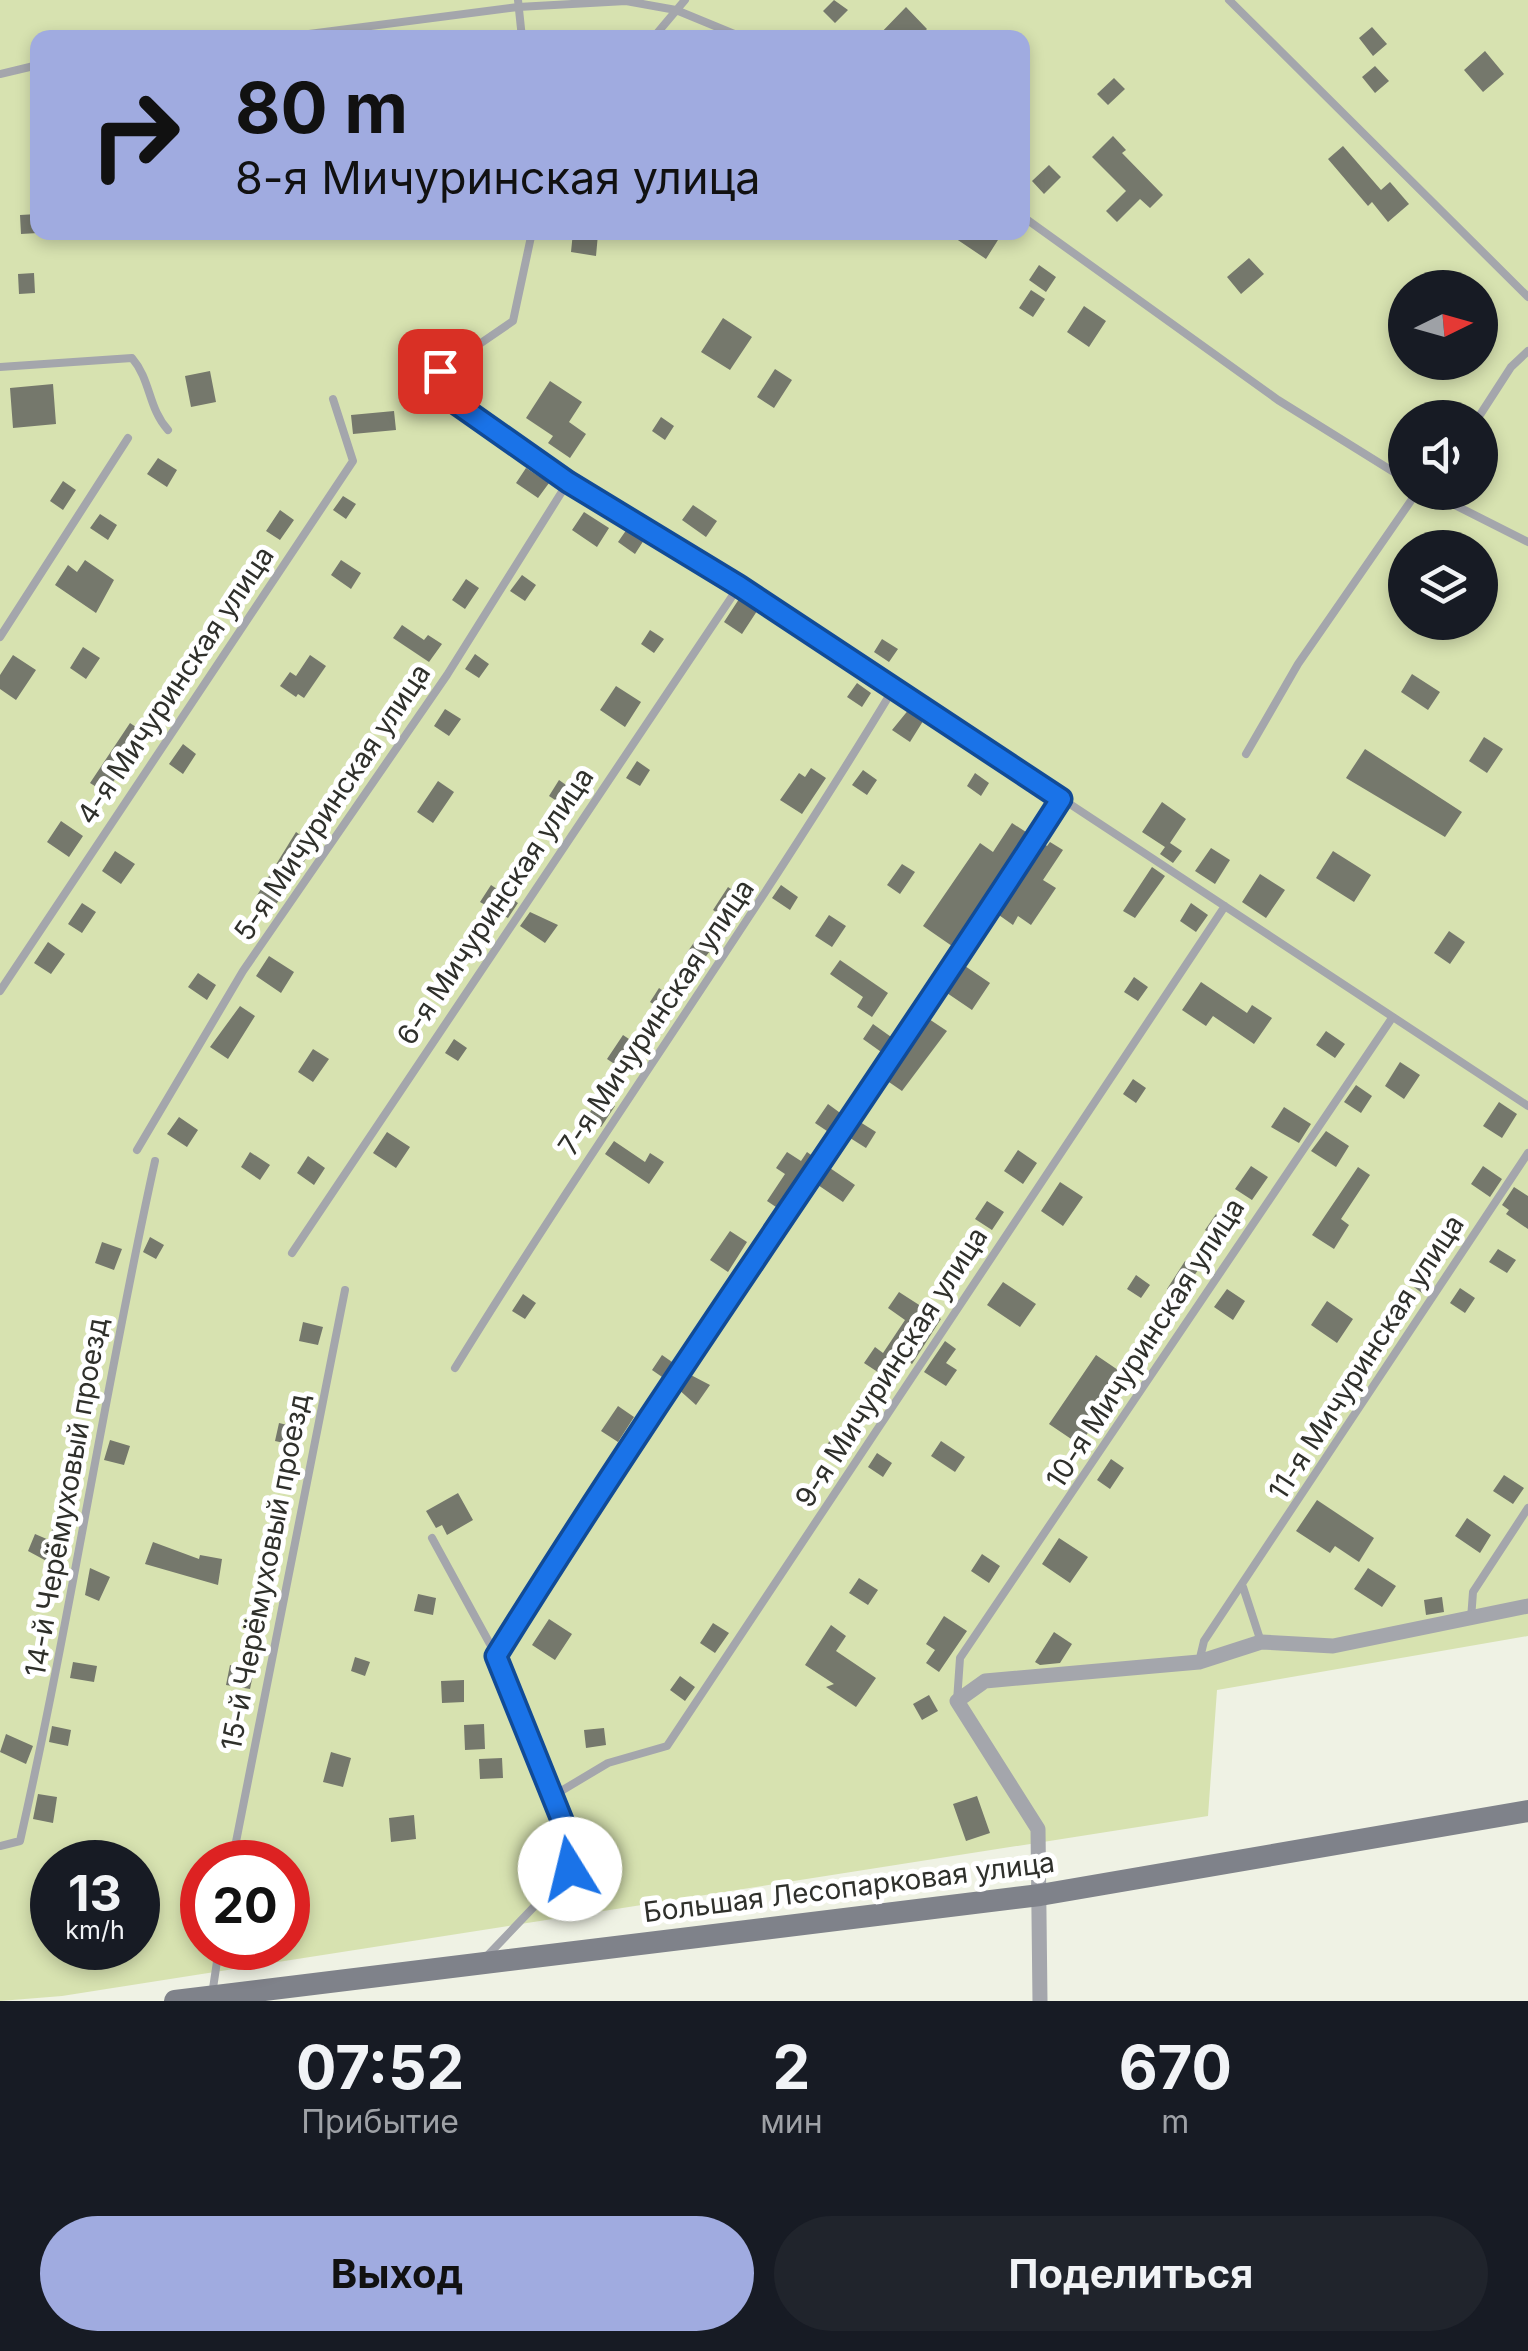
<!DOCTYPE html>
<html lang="ru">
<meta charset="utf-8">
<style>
:root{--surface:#171b24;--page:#20242c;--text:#f1f3f6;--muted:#9ea1a6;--accent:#a0abe0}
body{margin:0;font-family:Inter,sans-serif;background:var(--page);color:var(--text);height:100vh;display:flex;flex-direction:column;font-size:38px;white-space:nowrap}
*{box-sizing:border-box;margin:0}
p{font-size:32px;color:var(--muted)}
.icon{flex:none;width:55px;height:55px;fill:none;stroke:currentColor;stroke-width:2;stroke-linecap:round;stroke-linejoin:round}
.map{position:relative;height:2001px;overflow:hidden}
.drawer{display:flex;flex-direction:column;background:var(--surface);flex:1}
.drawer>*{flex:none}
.banner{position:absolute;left:30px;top:30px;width:1000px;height:210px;border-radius:20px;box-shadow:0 5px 15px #0003;background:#a0abe0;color:#111;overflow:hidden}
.needle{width:65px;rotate:85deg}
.controls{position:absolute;left:1388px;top:270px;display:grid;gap:20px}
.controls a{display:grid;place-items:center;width:110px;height:110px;border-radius:50%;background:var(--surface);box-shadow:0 5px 15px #0003;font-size:50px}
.speed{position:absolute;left:30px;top:1840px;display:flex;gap:20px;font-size:50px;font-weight:700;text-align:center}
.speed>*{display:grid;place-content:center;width:130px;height:130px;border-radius:50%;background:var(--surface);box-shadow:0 5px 15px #0003;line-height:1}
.speed small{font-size:25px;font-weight:400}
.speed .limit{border:15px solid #d22;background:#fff;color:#111}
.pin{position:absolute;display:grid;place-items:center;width:85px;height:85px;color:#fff;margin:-42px;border-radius:20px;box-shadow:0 5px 15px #0006}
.me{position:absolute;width:110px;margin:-55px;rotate:351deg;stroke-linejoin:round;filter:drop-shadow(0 0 8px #0008)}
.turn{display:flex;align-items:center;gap:35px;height:210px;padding:0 40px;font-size:45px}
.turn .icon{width:130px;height:130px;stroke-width:2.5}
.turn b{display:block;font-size:70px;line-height:85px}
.eta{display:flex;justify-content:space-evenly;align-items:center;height:170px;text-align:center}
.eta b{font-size:60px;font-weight:700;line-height:70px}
.action{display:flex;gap:20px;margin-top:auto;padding:20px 40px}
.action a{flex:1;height:115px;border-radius:60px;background:var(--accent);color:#111;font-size:40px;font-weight:700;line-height:115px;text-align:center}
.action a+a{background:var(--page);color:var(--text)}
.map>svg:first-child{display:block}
</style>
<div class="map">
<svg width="1528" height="2001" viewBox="0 0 1528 2001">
<rect width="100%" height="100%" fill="#eff2e4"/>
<!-- green -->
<path fill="#d7e2b0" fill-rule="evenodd" d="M0 0H1528V1636L1217 1690 1208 1816 62 1996 0 2001ZM38 38H1022V232H38ZM1405 288H1480V362H1405ZM1405 418H1480V492H1405ZM1405 548H1480V622H1405ZM52 1862H138V1948H52ZM202 1862H288V1948H202Z"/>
<!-- building -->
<path fill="#75786c" d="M834 0 848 10 835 23 823 11Z
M906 7 927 29 918 38H876Z
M1372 27 1387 44 1373 56 1359 38Z
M1485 51 1504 74 1483 92 1464 70Z
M1375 66 1389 81 1375 93 1362 77Z
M1114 78 1125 89 1108 105 1097 94Z
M1113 136 1126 150 1122 153 1163 195 1150 208 1140 199 1117 222 1106 211 1126 191 1092 157Z
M1343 146 1381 190 1390 182 1409 204 1388 222 1372 202 1368 206 1328 159Z
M1049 165 1061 177 1044 194 1032 181Z
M38 214V233L21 234 20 215Z
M573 232 598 234 596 256 571 252Z
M946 232H1003L986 259Z
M1249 258 1264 274 1241 294 1227 277Z
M1039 265 1056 277 1046 292 1029 280Z
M34 273 35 293 19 294 18 274Z
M1031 290 1045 299 1033 317 1019 308Z
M1084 306 1106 321 1089 347 1067 332Z
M723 318 752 337 730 370 701 352Z
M775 369 792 380 774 408 757 397Z
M210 371 216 402 191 407 185 376Z
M550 381 582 402 569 422 586 434 570 458 548 443 553 436 526 418Z
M53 384 56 424 13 428 10 388Z
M394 411 396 430 353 434 351 415Z
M661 417 674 426 665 440 652 431Z
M158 458 177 470 167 487 147 474Z
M526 468 549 483 538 498 516 483Z
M63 481 76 490 63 510 50 501Z
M343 496 356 504 346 519 333 510Z
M693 505 717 521 706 537 682 520Z
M280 510 294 520 280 540 266 531Z
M584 512 609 528 597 547 572 530Z
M100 514 117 525 108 540 90 528Z
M627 529 644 540 635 554 618 542Z
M85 560 114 580 96 613 55 585 68 565 77 572Z
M341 560 361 573 351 589 331 575Z
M522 575 536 585 525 601 510 591Z
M466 579 479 588 465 609 452 600Z
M741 596 759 608 742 634 724 622Z
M402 625 424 640 428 635 442 644 429 662 393 638Z
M650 630 664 639 654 653 641 644Z
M882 639 898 649 889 662 874 652Z
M83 647 100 658 86 679 70 668Z
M475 654 489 664 479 678 465 669Z
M13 655 36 670 16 700 0 689V675Z
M310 655 326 666 304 698 298 694 296 697 280 686 290 672 296 676Z
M1412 674 1440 692 1428 710 1401 692Z
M857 683 871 693 862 707 847 697Z
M616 686 641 702 625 727 600 710Z
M910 708 925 718 910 742 892 730Z
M445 709 461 719 449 736 434 726Z
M130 723 145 733 106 793 90 783Z
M1484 737 1503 749 1487 773 1469 761Z
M183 744 196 754 183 774 169 764Z
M1365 749 1462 812 1445 837 1346 778Z
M637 761 650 770 640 786 626 778Z
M811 768 826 778 802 814 780 800 799 773 805 777Z
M863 770 877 780 867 795 852 785Z
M975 773 989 783 981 796 967 786Z
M559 780 576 792 566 807 549 796Z
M438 781 454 792 433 823 417 812Z
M1162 802 1186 819 1170 843 1182 851 1173 863 1160 854 1165 847 1142 832Z
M61 821 83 836 69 857 47 842Z
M1012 823 1029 834 952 946 923 926 980 843 993 852Z
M296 832 315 845 273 909 256 897Z
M1042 842 1047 846 1050 842 1063 850 1043 880 1056 888 1031 925 1018 916 1013 925 996 913Z
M1211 848 1230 860 1215 884 1195 871Z
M115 851 135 864 121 884 102 871Z
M1333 851 1371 875 1354 902 1316 878Z
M902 864 915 872 900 894 887 885Z
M1152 867 1165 876 1135 918 1123 911Z
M1260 874 1285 890 1266 918 1242 902Z
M491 885 518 903 508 918 480 902Z
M781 885 798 897 790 910 772 898Z
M728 887 744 898 728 920 713 910Z
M82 903 96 912 82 933 68 924Z
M1191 903 1208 915 1196 932 1180 921Z
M530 912 558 925 545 943 520 926Z
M829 915 846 926 832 947 815 936Z
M1449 931 1465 942 1450 964 1434 953Z
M695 941 710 951 700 964 686 954Z
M48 942 65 954 51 974 34 963Z
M269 956 294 972 281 993 256 976Z
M840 960 888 993 872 1017 857 1007 863 997 830 974Z
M962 964 990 983 972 1010 944 991Z
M198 973 216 985 207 1000 188 987Z
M1134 977 1148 987 1138 1001 1124 992Z
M1201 982 1247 1013 1252 1005 1272 1018 1254 1044 1213 1016 1206 1026 1182 1010Z
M659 988 676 1000 667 1013 650 1002Z
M240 1006 255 1016 228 1059 210 1047Z
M929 1019 947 1031 902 1091 886 1080Z
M873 1024 894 1039 884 1054 863 1039Z
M1326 1031 1345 1044 1335 1058 1316 1045Z
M623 1035 644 1049 628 1073 607 1059Z
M454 1039 467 1048 458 1061 445 1053Z
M313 1049 329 1059 313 1082 298 1072Z
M1400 1062 1420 1075 1404 1099 1385 1086Z
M1133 1079 1146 1088 1136 1103 1123 1094Z
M1356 1085 1372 1096 1361 1113 1344 1102Z
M601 1096 615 1106 601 1127 586 1118Z
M1499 1102 1517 1114 1502 1138 1483 1126Z
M828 1104 843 1115 830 1133 815 1123Z
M1284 1107 1311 1124 1299 1143 1271 1127Z
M179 1117 198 1130 187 1147 167 1134Z
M860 1122 876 1132 866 1148 847 1136Z
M1326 1131 1349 1146 1336 1167 1311 1151Z
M387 1132 410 1147 396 1168 373 1153Z
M614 1141 645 1162 650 1153 664 1162 649 1184 605 1154Z
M1018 1150 1037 1163 1023 1184 1004 1171Z
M250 1152 270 1165 260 1180 241 1167Z
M787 1152 801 1161 807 1152 814 1157 779 1209 767 1201 785 1174 776 1168Z
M308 1156 325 1168 314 1185 297 1173Z
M827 1166 855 1185 843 1202 815 1183Z
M1251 1166 1268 1177 1252 1200 1235 1189Z
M1483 1166 1502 1179 1490 1197 1471 1184Z
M1358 1167 1370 1175 1341 1219 1349 1225 1334 1249 1312 1235Z
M1060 1182 1083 1197 1063 1226 1041 1211Z
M1514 1187 1528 1196V1229L1506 1214 1509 1210 1502 1205Z
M987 1201 1004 1212 992 1230 975 1219Z
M1216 1214 1235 1227 1224 1243 1205 1230Z
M730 1231 747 1242 728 1272 710 1260Z
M150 1237 164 1245 156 1259 143 1252Z
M102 1242 122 1249 114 1270 95 1263Z
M1498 1249 1516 1260 1507 1273 1489 1262Z
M955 1255 970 1265 955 1288 939 1278Z
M1185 1261 1198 1270 1179 1298 1167 1289Z
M1419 1264 1434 1275 1422 1293 1407 1282Z
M1136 1275 1150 1285 1141 1298 1127 1289Z
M1003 1282 1036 1304 1020 1327 987 1305Z
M1460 1288 1475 1298 1465 1313 1450 1303Z
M1227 1289 1245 1301 1233 1320 1214 1307Z
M899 1292 941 1319 912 1364 908 1361 893 1382 864 1363 875 1347 883 1353 905 1320 888 1308Z
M523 1294 536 1303 525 1319 512 1311Z
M1327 1301 1353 1319 1337 1343 1311 1325Z
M303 1322 323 1327 318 1345 299 1341Z
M945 1341 956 1349 946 1363 957 1370 946 1386 924 1372Z
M662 1355 675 1364 665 1379 652 1370Z
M1096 1355 1118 1370 1088 1414 1096 1420 1080 1445 1049 1424Z
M687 1373 710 1385 696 1405 677 1388Z
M79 1388 96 1394 90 1410 73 1404Z
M618 1406 634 1417 618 1442 601 1431Z
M279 1423 296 1427 293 1445 275 1441Z
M835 1432 855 1445 841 1466 822 1453Z
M110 1440 130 1446 124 1465 104 1460Z
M941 1441 965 1457 955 1472 931 1456Z
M877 1453 892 1463 883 1477 868 1467Z
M1111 1459 1124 1468 1110 1489 1097 1480Z
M1504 1475 1524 1488 1513 1504 1493 1491Z
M458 1493 473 1520 447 1535 442 1525 436 1528 426 1511Z
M1317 1500 1374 1538 1359 1562 1335 1546 1330 1553 1296 1531Z
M56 1516 72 1521 52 1564 28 1551 35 1534 49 1540Z
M1467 1518 1491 1535 1480 1553 1455 1536Z
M1059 1538 1088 1557 1070 1583 1042 1564Z
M153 1542 199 1559 200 1555 222 1559 218 1585 145 1564Z
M982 1554 1000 1566 989 1583 971 1571Z
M90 1568 110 1577 99 1601 85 1595Z
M1368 1568 1396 1586 1382 1607 1354 1589Z
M859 1578 878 1590 868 1605 849 1593Z
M418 1594 436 1598 433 1615 414 1611Z
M1442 1597 1444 1612 1426 1615 1424 1600Z
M944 1616 967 1631 939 1672 926 1663 935 1650 926 1644Z
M549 1619 572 1634 555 1660 532 1645Z
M713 1623 729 1633 715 1653 700 1643Z
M831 1625 846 1636 836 1651 876 1678 856 1707 826 1687 834 1684 805 1665Z
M1054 1632 1072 1644 1060 1663 1040 1665 1035 1662Z
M355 1657 370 1662 365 1676 351 1671Z
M73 1662 97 1666 94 1682 70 1678Z
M230 1665 254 1670 250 1689 226 1685Z
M680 1676 695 1687 685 1701 670 1690Z
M464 1680V1702L442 1703 441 1681Z
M929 1695 938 1711 922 1720 913 1704Z
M484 1724 485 1749 465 1750 464 1725Z
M52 1726 71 1730 68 1746 49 1742Z
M604 1728 606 1745 586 1748 584 1730Z
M6 1734 33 1746 26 1764 0 1752Z
M331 1752 351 1758 343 1787 323 1782Z
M502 1758 503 1778 480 1779 479 1759Z
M38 1794 57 1797 53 1823 33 1819Z
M977 1796 990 1833 966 1841 953 1804Z
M414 1815 416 1839 391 1842 389 1818Z"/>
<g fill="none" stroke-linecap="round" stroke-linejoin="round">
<!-- service -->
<path stroke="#a4a6ac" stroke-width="8" d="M518 0 522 38
M1229 0 1528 297
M278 38 518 7 626 1 676 10 744 38
M653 38 685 0
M0 74 38 65
M1022 216 1278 400 1405 479
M532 232 513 321 440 371V392L568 482 739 586 1528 1106
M0 367 132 358C151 380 148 408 168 430
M1478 418 1511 367 1528 351
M1429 492 1528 542
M0 637 128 438
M1246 754 1298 664 1417 492
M0 991 353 461 333 399
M137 1150 243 971 447 675 568 482
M292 1253 739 586
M455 1368C596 1139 753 921 892 691
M432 1538 496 1655 572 1845 570 1869 488 1955
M1243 1587 1261 1642
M1471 1619 1473 1592 1528 1508
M496 1655C676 1364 877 1087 1061 799
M1199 1662 1204 1641 1528 1153
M957 1701 960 1658 1392 1018
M551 1797 608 1763 667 1746 1225 906
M0 1846 20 1841C71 1616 105 1387 155 1161
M232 1862 345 1290
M212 1995 219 1948"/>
<!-- minor -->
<path stroke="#a4a6ac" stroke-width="15" d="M1040 2001 1038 1829 957 1701 985 1681 1199 1662 1261 1642 1333 1646 1528 1606"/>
<!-- secondary -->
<path stroke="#7f828a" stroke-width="22" d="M175 2001 1040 1895 1528 1811"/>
</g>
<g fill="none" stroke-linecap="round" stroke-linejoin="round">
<defs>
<path id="route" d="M440 371V392L568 482 739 586 1061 799C877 1087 677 1365 496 1656L572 1845 570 1869"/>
</defs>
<!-- route casing -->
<use href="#route" stroke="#114b97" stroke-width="25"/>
<!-- route -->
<use href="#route" stroke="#1a73e8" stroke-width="18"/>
</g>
<g text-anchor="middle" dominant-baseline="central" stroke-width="10" stroke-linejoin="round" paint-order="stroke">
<!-- street labels -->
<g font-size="28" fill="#2f302b" stroke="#fff">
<text transform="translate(175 685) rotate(-56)">4-я Мичуринская улица</text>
<text transform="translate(332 802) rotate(-56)">5-я Мичуринская улица</text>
<text transform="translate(495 906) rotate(-56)">6-я Мичуринская улица</text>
<text transform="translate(656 1017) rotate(-56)">7-я Мичуринская улица</text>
<text transform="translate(1145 1343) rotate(-57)">10-я Мичуринская улица</text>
<text transform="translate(1366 1357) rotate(-57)">11-я Мичуринская улица</text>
<text transform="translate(891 1367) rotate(-57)">9-я Мичуринская улица</text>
<text transform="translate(66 1497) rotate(-80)">14-й Черёмуховый проезд</text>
<text transform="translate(265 1572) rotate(-79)">15-й Черёмуховый проезд</text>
<text transform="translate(849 1887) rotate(-7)">Большая Лесопарковая улица</text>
</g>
</g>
</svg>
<div class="controls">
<a><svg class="needle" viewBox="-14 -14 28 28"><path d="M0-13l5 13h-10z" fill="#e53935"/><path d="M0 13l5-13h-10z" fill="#9ea1a6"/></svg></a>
<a><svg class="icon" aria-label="sound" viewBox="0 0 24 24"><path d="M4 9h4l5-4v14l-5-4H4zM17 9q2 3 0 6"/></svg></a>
<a><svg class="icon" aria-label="layers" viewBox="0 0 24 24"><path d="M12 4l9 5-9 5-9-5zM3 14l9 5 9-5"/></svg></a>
</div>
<div class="speed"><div>13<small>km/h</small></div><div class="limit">20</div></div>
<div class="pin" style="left:440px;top:371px;background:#d93025"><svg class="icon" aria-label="arrive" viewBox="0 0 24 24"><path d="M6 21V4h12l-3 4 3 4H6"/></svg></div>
<svg class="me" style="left:570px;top:1869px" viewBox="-20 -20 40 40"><circle r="19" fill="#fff"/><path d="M0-13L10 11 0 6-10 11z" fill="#1a73e8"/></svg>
<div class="banner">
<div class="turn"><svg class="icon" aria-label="right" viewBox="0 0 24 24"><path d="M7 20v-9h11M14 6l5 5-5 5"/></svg><div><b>80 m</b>8-я Мичуринская улица</div></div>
</div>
</div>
<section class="drawer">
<div class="eta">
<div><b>07:52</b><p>Прибытие</p></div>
<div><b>2</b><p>мин</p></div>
<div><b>670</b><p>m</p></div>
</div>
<div class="action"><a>Выход</a><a>Поделиться</a></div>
</section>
